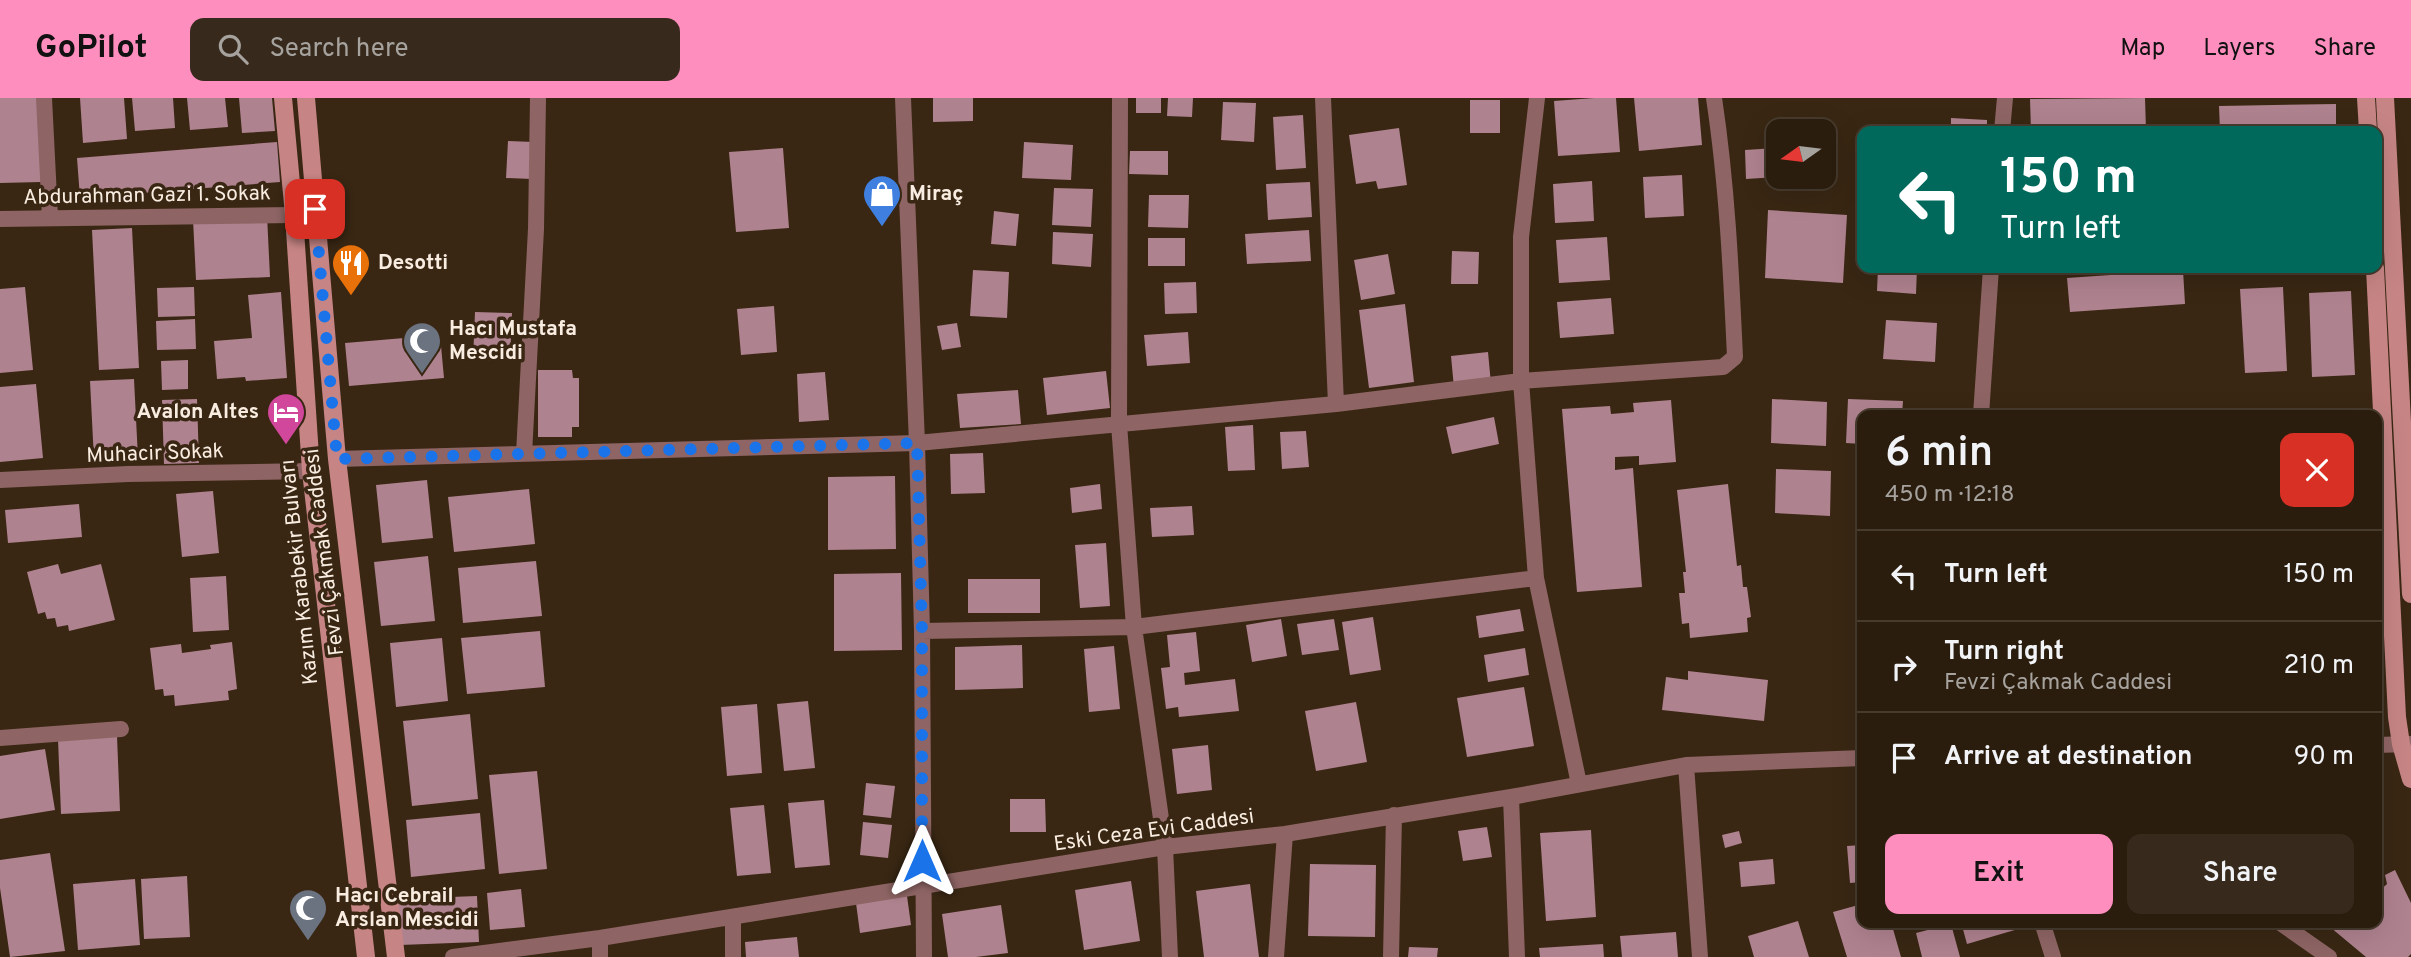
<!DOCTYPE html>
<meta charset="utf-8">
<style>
:root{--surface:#2b1d0e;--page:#372a1c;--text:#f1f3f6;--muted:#a6a29e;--line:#473b2e;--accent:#fd8ebe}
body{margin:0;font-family:Overpass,sans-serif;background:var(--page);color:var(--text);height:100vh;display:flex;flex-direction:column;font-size:26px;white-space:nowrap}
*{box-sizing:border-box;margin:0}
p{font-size:23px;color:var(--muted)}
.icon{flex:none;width:38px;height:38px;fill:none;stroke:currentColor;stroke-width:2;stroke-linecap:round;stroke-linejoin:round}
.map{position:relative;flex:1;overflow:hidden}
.details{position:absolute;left:1857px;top:312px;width:525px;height:518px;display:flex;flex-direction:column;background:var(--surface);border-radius:14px;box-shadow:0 7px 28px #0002,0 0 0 2px var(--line)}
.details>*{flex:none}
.hud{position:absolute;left:1857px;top:28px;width:525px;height:147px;border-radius:14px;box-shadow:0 7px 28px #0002,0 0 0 2px var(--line);background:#00695c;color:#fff;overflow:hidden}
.needle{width:46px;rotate:256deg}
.buttons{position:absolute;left:1766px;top:21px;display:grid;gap:14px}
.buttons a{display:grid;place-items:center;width:70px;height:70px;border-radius:14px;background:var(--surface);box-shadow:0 7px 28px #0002,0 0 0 2px var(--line);font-size:35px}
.pin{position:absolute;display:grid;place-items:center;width:60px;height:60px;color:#fff;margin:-30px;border-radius:14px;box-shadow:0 4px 10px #0006}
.me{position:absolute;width:77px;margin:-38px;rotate:0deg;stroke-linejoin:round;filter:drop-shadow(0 0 5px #0008)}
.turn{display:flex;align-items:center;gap:24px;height:147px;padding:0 28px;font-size:32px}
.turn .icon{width:91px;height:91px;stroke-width:2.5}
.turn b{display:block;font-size:49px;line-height:60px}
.round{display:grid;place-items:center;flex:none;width:74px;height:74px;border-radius:14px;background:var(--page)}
.overview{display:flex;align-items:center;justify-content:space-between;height:119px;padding:0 28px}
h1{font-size:42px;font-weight:600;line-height:52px}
.primary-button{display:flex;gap:14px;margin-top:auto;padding:14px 28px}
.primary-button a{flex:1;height:80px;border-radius:14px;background:var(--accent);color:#111;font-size:28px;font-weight:600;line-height:80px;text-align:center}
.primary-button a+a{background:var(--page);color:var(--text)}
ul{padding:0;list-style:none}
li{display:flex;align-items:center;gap:21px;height:91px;padding:0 28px;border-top:2px solid var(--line)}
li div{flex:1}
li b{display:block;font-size:26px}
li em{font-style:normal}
header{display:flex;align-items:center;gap:42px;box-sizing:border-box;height:98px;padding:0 35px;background:var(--accent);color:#111}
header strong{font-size:33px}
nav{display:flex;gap:38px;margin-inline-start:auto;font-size:24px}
.search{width:490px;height:63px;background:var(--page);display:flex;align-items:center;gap:18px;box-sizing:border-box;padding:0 24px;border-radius:14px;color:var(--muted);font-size:26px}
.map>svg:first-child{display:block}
</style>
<header>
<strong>GoPilot</strong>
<div class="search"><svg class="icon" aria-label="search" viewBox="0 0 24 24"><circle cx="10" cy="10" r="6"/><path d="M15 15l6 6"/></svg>Search here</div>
<nav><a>Map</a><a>Layers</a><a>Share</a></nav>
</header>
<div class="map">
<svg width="2411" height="859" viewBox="0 0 2411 859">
<rect width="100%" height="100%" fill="#392713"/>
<!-- building -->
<path fill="#af828f" d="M0 0H37L41 84 0 85Z
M80 0H124L127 41 83 45Z
M132 0H173L175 30 135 33Z
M187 0H225L228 29 190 32Z
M239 0H272L275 33 242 35Z
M933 0H973V23L933 24Z
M1136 0H1161V15H1136Z
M1168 0H1193L1192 19 1167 18Z
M1594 0H1616L1620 54 1558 58 1554 3Z
M1634 0H1698L1702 47 1639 53Z
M2145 0 2146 33H2031L2030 1Z
M1470 2H1500V35H1470Z
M1223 4 1256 5 1254 44 1221 42Z
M2336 6V33H2220L2219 8Z
M1303 17 1306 70 1276 72 1273 19Z
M1951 20 1987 22V33H1944V28H1951Z
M1399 30 1407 87 1378 91 1376 83 1356 86 1349 37Z
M508 43 534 44 532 81 506 80Z
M277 44 280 84 80 100 77 60Z
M1024 44 1073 47 1071 82 1022 80Z
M783 50 789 130 736 134 729 54Z
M1776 50 1777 79 1746 81 1745 52Z
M1130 53H1168V77L1129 76Z
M1682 77 1684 118 1645 120 1643 79Z
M1592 83 1594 123 1555 125 1553 86Z
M1310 84 1312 119 1268 122 1266 86Z
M1054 90 1093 91 1091 129 1052 127Z
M1149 97H1189L1188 130 1148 129Z
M1768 112 1847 117 1843 185 1765 180Z
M994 113 1019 116 1016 148 991 146Z
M267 117 270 179 196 182 193 121Z
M132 130 139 270 99 272 92 132Z
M1309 132 1311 163 1247 166 1245 136Z
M1053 134 1093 136 1091 169 1052 166Z
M1607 139 1610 182 1559 185 1556 142Z
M1148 140H1185V168H1148Z
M1452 153 1479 154 1478 186H1451Z
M1388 156 1395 196 1361 202 1354 162Z
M1878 170H1917L1916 196 1877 193Z
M973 172 1009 174 1007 220 970 218Z
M2183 172 2185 206 2070 214 2067 180Z
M1196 184 1197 215 1165 216 1164 185Z
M25 189 33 272 0 275V191Z
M194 189 195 218 158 219 157 190Z
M2283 189 2287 273 2245 275 2240 191Z
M2351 193 2355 277 2312 279 2309 195Z
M281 194 287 280 246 283 245 279 217 281 214 243 252 240 248 197Z
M1611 200 1614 236 1560 240 1557 204Z
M1405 206 1414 284 1369 290 1359 212Z
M774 208 777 254 741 257 737 211Z
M475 214 512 215 510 263 473 262Z
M195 221 196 251 157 252 156 223Z
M1886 222 1937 225 1935 264 1883 261Z
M957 225 961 249 942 252 937 228Z
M1188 234 1190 265 1147 268 1144 237Z
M440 237 444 280 349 288 345 245Z
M1488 254 1491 286 1454 290 1451 258Z
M188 262V291L162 292 161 263Z
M538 272H572L573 280H579V329H572V339H538Z
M1106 273 1110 310 1047 317 1043 280Z
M825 274 829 322 799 324 797 276Z
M134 281 138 360 94 362 90 283Z
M36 286 43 360 0 364V289Z
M1018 292 1021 326 960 330 957 296Z
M197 301 199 365 164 366 162 302Z
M1772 301 1827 304 1826 348 1771 345Z
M1848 301 1903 303 1902 317H1862V346L1846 345Z
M1671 302 1676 364 1639 367V358L1615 359V372L1633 370 1642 489 1577 494 1562 311 1610 308 1611 316 1634 314 1633 305Z
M1940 312 1975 314V317H1940Z
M1494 319 1499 346 1452 356 1446 329Z
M1253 327 1255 372 1228 373 1225 329Z
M1306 333 1309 369 1282 371 1280 334Z
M983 355 985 395 951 396 950 356Z
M1776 371 1831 373 1830 418 1775 415Z
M895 378 896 451 828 452V379Z
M427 382 433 440 382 445 376 387Z
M1100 386 1102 411 1072 415 1070 390Z
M1728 386 1737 468 1741 467 1743 489H1747L1751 519 1747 520 1748 534 1690 540 1689 525 1682 526 1679 495H1685L1683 474H1686L1677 392Z
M529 391 535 446 454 454 448 399Z
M213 393 219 455 182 459 176 396Z
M79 406 82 439 8 445 5 412Z
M1192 408 1194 437 1152 439 1150 410Z
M1106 445 1110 508 1080 510 1075 447Z
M428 458 435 523 381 528 374 464Z
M536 463 542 518 463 525 458 470Z
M58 466 61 476 101 466 115 522 69 533 68 527 57 529 55 520 47 521 45 514 38 516 27 474Z
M901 475 902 552 834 553V476Z
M226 478 229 532 193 534 190 480Z
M968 481H1040V515H968Z
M1520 511 1524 533 1479 540 1476 518Z
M1373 519 1381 572 1350 577 1342 524Z
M1281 521 1287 558 1252 564 1246 527Z
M1334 521 1339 552 1302 557 1297 526Z
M540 533 545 589 467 596 461 540Z
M1196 534 1200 573 1184 575 1185 587 1235 581 1239 613 1179 619 1178 609 1166 611 1161 570 1170 569 1167 537Z
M442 540 448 603 396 609 390 545Z
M232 544 237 591 228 593 229 602 175 608 174 597 164 598 163 591 155 592 150 550 181 546 182 555 211 551 210 547Z
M1022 547 1023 590 955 592V549Z
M1114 548 1120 611 1089 614 1084 551Z
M1525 550 1529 577 1488 584 1484 557Z
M1688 573 1768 582 1764 623 1662 612 1666 579 1688 582Z
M1524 589 1534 648 1467 659 1457 600Z
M808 603 815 670 784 673 777 606Z
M1356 604 1367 664 1316 673 1305 613Z
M757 606 762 675 727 678 721 609Z
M470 616 478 701 412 708 403 623Z
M117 638 120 713 61 716 58 641Z
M1208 647 1212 692 1177 696 1172 651Z
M45 651 55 712 0 721V658Z
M537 673 547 771 499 776 489 677Z
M866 685 895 688 891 720 863 717Z
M1010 701H1045L1046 734H1010Z
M824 702 830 767 795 770 788 705Z
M764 707 771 775 737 778 730 710Z
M480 715 485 771 411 779 406 722Z
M863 724 892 727 888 760 860 757Z
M1487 729 1492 759 1463 763 1458 733Z
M1591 732 1596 819 1546 823 1540 735Z
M1739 733 1742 745 1725 750 1722 737Z
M1862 747V784L1850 785 1847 748Z
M50 755 65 853 10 859 0 790V762Z
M1773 761 1775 786 1741 789 1739 764Z
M1310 766 1376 767 1375 839 1308 838Z
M2395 772 2411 805V856L2408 859H2366L2324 824H2376V796L2387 786 2385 777Z
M187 778 190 839 144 841 141 781Z
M135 781 140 847 78 852 73 786Z
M1131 783 1140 843 1084 852 1075 792Z
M1250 786 1259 859H1204L1196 793Z
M521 791 525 829 490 832 487 795Z
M477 798 479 844 400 847 398 801Z
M907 798 911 827 860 835 856 805Z
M1862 806V824H1891L1901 859H1847L1833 814Z
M1001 807 1008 855 976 859H948L942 816Z
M1798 823 1809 859H1754L1748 838Z
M1961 824H2024L2025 829 1967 846Z
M1951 826 1960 859H1922L1916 835Z
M1676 834 1678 859H1622L1620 838Z
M797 839 799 859H746L745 844Z
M1603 846 1604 859H1540L1539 850Z
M1409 849 1438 850 1437 859H1408Z"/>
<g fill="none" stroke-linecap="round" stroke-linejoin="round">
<!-- street -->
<path stroke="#8e6564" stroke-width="16" d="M44 0 50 119
M903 0 917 345 922 533 924 859
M1120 0 1119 326 1134 529 1165 749 1170 859
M1323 0 1336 306
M1537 0 1521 139V283L1536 480 1579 686
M2002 33 2005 0
M0 121 294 117
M1981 317 1991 170
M524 356 536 131 538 0
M337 361 917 345 1336 306 1521 283 1723 269 1735 259C1731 172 1727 86 1714 0
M0 382 128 376 311 373
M922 533 1134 529 1536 480
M0 640 121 631
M2376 647 2411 646
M1686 667 1700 859
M1511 699 1517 859
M2042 824 2053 859
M2279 824 2329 859
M453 859 600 840 1165 749 1285 736 1511 699 1686 667 1862 660
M600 859V840
M733 859V820
M1276 859 1285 736
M1391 859 1394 717"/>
<!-- secondary -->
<path stroke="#c68584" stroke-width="18" d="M283 0 294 117 311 373 366 859
M306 0 337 361 396 859
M2366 0 2368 33
M2385 0 2411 496
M2375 170 2397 619 2401 646 2411 681"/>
</g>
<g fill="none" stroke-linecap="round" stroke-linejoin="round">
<!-- route -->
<path stroke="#1a73e8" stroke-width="12" stroke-dasharray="0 21.6" d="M315 111 337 361 917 345 922 533V763"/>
</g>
<!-- icons -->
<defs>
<symbol id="shop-pin" viewBox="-11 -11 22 30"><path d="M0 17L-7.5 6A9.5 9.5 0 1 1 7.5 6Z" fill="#3f7fe0" stroke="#392713"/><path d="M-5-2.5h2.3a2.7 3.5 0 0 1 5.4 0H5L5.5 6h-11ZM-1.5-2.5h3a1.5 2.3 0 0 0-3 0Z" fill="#fff"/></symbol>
<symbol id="restaurant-pin" viewBox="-11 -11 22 30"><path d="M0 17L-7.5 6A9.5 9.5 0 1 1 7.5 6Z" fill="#e8710a" stroke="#392713"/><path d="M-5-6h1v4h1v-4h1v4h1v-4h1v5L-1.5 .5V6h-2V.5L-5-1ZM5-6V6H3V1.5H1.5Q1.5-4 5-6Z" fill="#fff"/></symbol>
<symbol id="mosque-pin" viewBox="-11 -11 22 30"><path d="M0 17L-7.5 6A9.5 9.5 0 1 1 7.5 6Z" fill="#6b7280" stroke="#392713"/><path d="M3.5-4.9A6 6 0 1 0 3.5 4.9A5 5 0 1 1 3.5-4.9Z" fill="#fff"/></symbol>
<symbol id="hotel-pin" viewBox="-11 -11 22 30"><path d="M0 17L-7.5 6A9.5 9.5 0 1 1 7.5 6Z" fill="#d1479c" stroke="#392713"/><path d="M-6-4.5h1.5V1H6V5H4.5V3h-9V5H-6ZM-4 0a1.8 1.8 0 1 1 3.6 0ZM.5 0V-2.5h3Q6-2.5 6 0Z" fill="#fff"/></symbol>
</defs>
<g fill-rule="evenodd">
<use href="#shop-pin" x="860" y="74" width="44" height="60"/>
<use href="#restaurant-pin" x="329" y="143" width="44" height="60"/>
<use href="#mosque-pin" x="400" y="221" width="44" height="60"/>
<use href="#hotel-pin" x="264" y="292" width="44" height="60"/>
<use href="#mosque-pin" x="286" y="788" width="44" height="60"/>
</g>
<g text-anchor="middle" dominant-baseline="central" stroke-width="7" stroke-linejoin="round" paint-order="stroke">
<!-- poi labels -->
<g font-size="21" font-weight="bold" fill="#f9ede1" stroke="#392713" text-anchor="start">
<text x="909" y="96">Miraç</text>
<text x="378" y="165">Desotti</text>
<text x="449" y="231">Hacı Mustafa<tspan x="449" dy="24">Mescidi</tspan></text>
<text x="259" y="314" text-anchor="end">Avalon Altes</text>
<text x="335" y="798">Hacı Cebrail<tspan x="335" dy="24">Arslan Mescidi</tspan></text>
</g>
<!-- street labels -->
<g font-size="21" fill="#f9ede1" stroke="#392713">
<text transform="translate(147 98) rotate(-1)">Abdurahman Gazi 1. Sokak</text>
<text transform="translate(155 356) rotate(-2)">Muhacir Sokak</text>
<text transform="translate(325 454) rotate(-97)">Fevzi Çakmak Caddesi</text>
<text transform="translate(300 474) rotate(-96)">Kazım Karabekir Bulvarı</text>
<text transform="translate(1154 733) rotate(-8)">Eski Ceza Evi Caddesi</text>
</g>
</g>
</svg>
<div class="buttons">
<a><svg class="needle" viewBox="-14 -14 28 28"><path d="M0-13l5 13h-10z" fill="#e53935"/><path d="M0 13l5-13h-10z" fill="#a6a29e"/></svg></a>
</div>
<div class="pin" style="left:315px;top:111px;background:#d93025"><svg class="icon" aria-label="arrive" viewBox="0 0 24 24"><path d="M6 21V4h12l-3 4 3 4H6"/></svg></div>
<svg class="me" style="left:922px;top:763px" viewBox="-20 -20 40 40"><path d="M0-17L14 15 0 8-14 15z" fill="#1a73e8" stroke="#fff" stroke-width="4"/></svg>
<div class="hud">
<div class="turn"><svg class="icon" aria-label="left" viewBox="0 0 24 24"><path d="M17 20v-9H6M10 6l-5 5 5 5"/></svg><div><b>150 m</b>Turn left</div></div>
</div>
<section class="details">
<div class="overview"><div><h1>6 min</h1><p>450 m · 12:18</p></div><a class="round" style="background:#d93025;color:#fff"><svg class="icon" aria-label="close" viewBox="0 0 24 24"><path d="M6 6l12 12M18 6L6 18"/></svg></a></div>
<ul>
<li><svg class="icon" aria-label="left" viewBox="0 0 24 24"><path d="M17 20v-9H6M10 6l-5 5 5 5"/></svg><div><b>Turn left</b></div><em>150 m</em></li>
<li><svg class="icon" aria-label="right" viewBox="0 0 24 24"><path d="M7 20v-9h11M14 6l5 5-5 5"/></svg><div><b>Turn right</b><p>Fevzi Çakmak Caddesi</p></div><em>210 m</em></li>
<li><svg class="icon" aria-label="arrive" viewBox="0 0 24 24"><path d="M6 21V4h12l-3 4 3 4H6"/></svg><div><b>Arrive at destination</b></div><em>90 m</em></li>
</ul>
<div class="primary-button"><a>Exit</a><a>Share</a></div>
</section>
</div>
